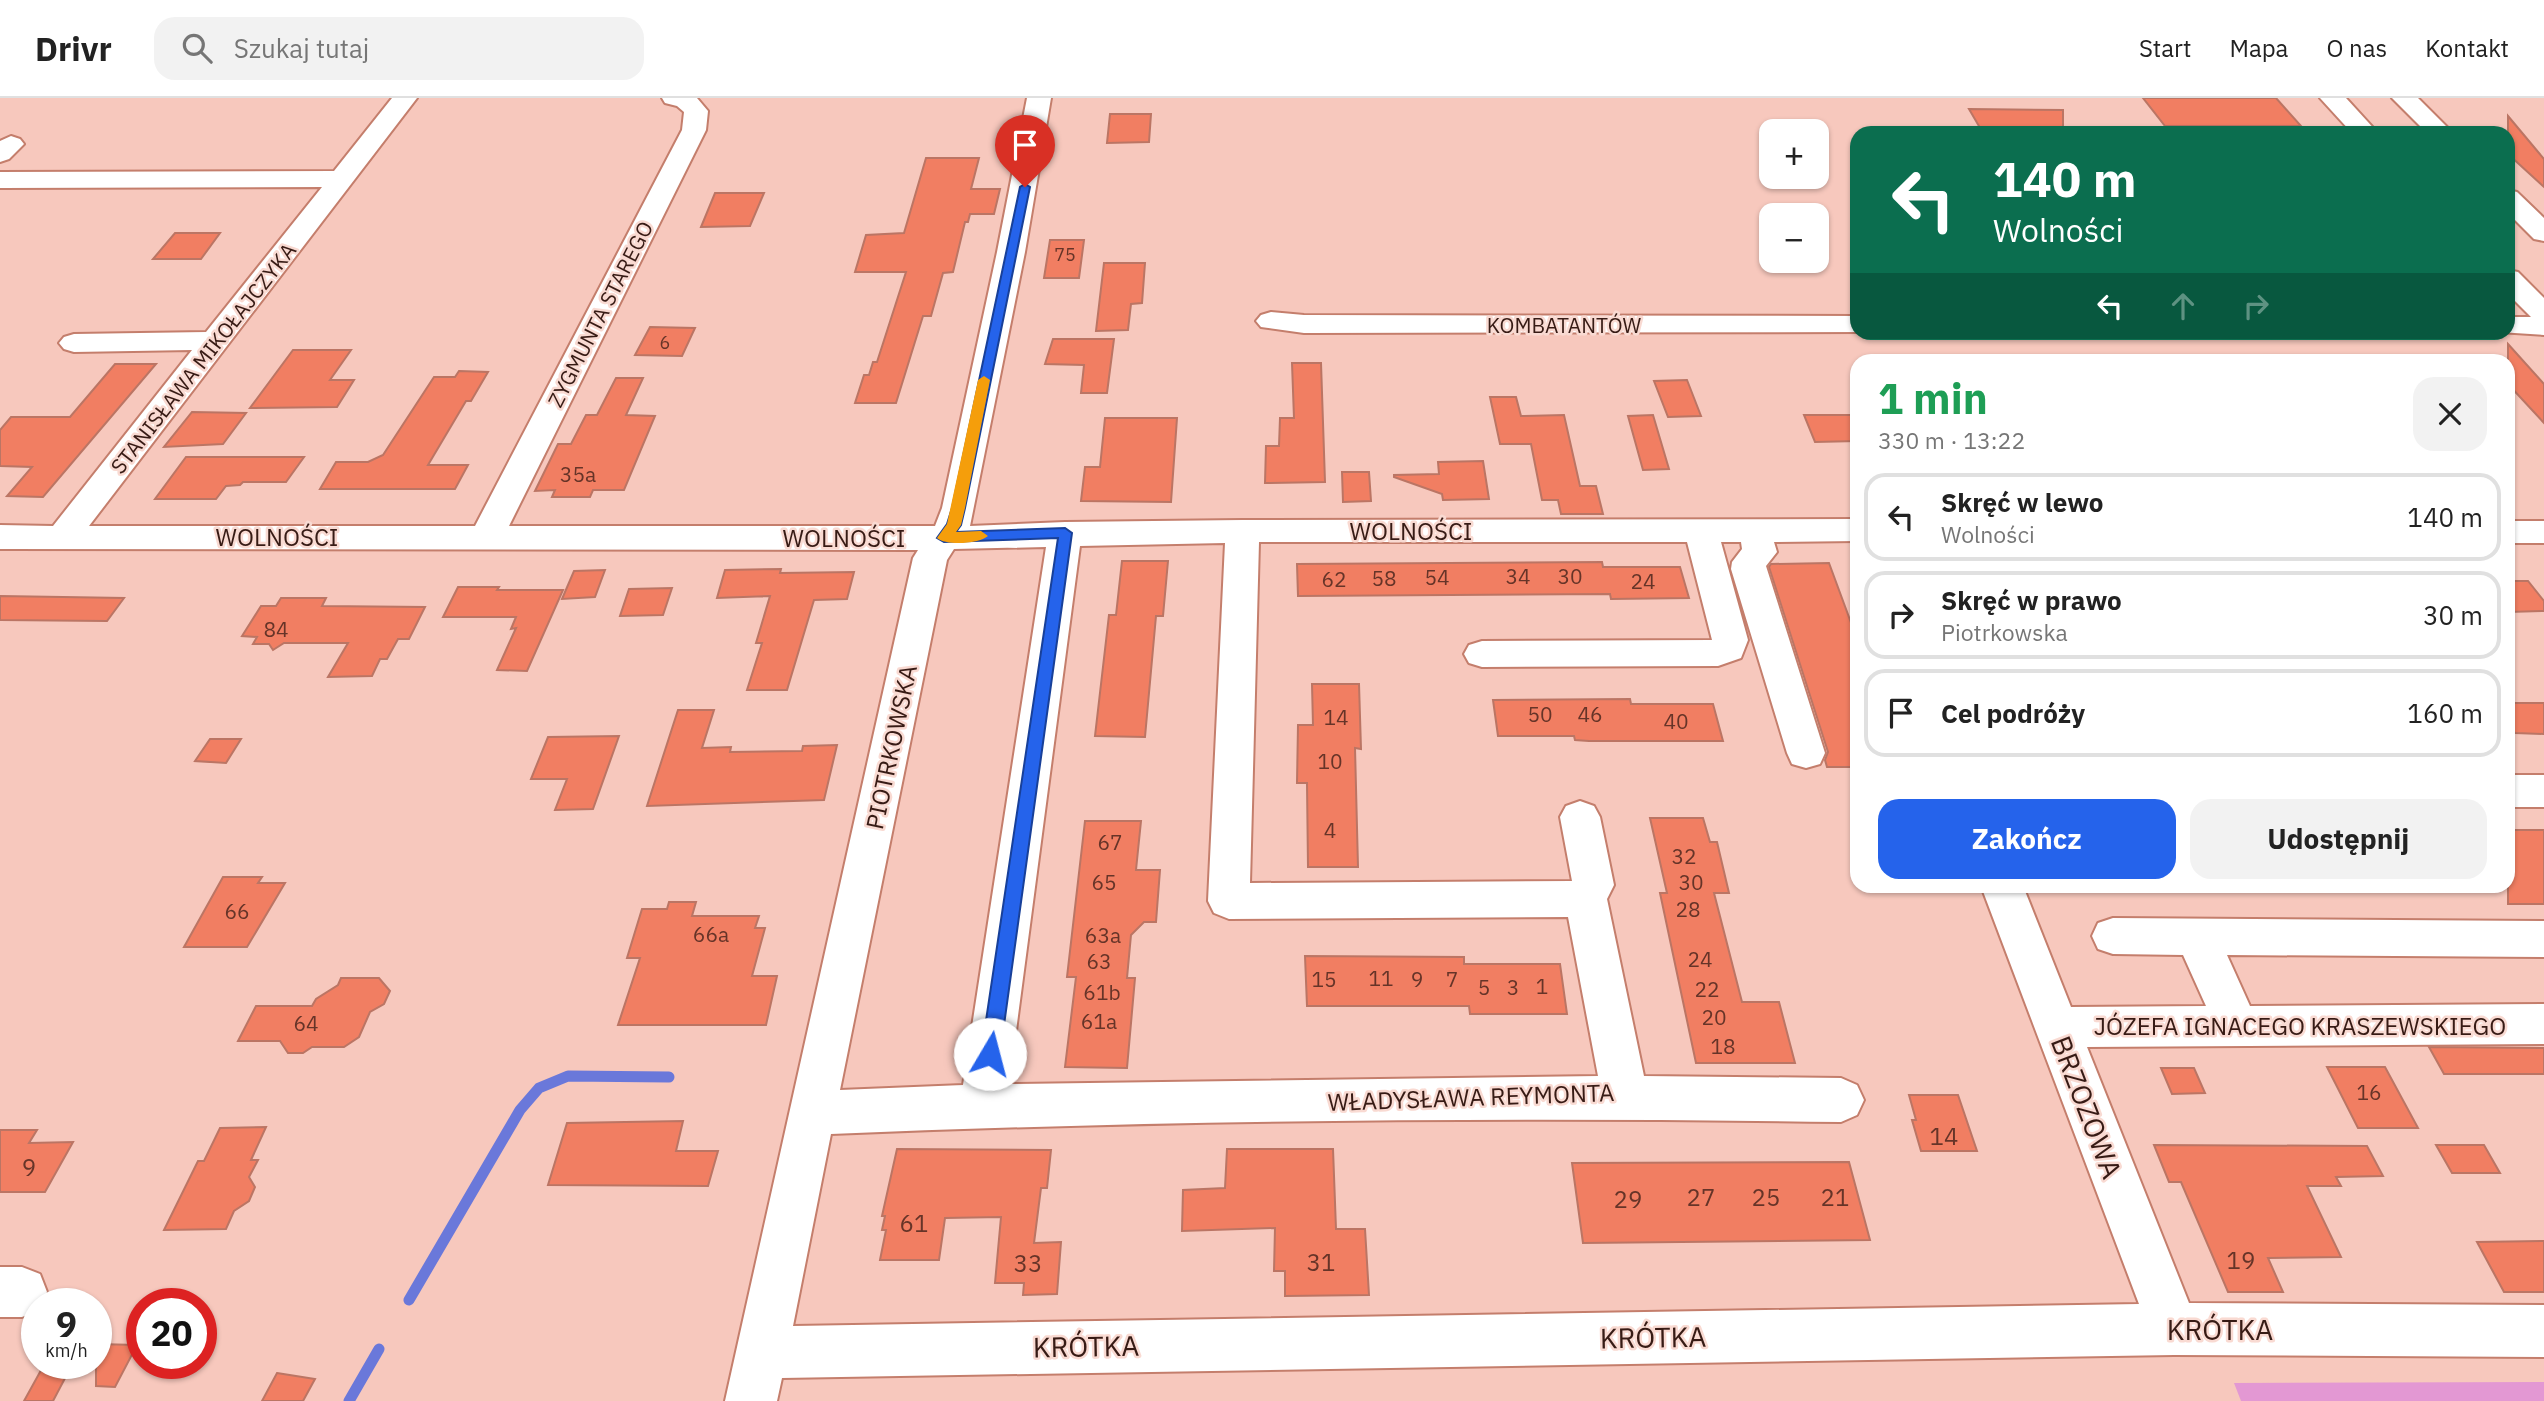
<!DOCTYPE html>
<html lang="pl">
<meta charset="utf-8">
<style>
:root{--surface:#fff;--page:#f2f2f2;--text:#222;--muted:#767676;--line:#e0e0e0;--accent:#2563eb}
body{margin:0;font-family:"IBM Plex Sans",sans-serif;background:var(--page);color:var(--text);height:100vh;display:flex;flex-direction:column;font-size:26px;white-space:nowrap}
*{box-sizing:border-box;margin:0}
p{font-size:23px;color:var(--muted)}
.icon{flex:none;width:38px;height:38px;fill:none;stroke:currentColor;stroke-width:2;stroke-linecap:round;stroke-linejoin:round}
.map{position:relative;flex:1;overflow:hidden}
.details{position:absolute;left:1850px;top:256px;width:665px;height:539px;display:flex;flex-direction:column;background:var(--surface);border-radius:21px;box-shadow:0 2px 5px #0004}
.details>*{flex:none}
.hud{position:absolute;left:1850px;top:28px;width:665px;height:214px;border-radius:21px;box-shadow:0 2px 5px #0004;background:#0b6e4f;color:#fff;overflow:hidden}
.fabs{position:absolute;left:1759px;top:21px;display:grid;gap:14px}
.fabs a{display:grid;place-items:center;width:70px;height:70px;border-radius:14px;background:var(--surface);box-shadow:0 2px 5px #0004;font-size:35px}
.speed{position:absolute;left:21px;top:1190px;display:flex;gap:14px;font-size:35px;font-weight:700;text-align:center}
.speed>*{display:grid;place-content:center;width:91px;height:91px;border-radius:50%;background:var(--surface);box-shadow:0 2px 5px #0004;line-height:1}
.speed small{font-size:18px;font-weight:400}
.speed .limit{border:10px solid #d22;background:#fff;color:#111}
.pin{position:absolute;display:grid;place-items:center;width:60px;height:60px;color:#fff;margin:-72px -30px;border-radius:50% 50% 50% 0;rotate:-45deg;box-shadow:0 0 7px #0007}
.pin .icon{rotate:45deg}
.me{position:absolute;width:77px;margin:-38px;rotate:8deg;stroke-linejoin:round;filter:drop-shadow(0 0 5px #0008)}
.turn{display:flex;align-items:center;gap:24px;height:147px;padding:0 28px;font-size:32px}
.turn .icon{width:91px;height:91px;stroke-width:2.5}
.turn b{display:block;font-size:49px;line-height:60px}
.lanes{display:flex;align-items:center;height:66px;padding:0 28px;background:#0003;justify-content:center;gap:35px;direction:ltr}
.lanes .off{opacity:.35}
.round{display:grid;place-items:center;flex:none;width:74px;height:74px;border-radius:21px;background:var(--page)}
.summary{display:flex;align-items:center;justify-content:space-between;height:119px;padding:0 28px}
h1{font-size:42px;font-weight:700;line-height:52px;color:#1e9e55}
.primary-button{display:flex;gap:14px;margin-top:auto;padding:14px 28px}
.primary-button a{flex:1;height:80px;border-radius:21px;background:var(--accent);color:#fff;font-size:28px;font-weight:700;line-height:80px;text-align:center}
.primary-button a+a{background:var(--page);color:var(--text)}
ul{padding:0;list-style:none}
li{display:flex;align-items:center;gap:21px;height:88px;margin:0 14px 10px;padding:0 14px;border:4px solid var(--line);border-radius:21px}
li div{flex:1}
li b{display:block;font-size:26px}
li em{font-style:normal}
header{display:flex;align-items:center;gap:42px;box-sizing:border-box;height:98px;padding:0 35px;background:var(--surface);border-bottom:2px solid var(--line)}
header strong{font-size:33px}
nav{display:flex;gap:38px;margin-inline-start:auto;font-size:24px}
.search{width:490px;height:63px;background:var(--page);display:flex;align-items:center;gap:18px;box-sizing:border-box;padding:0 24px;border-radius:21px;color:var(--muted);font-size:26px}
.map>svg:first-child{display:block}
</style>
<header>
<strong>Drivr</strong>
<div class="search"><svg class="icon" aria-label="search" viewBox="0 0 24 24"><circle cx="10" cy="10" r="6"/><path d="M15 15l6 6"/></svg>Szukaj tutaj</div>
<nav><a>Start</a><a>Mapa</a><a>O nas</a><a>Kontakt</a></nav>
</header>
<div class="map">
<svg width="2544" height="1303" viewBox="0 0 2544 1303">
<rect width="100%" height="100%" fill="#f7c8bd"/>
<!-- green -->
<path fill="#e398d3" d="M2544 1284V1303H2241L2234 1285Z"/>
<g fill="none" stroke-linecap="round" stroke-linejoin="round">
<!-- stream -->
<path stroke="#6a78da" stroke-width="11" d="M409 1202 520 1012 539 990 568 978 669 979
M349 1303 379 1251"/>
</g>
<!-- building -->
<path fill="#f17e62" stroke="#bb7564" stroke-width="2" d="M2143 0H2276L2301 28H2165Z
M1969 11 2063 12V35H1983Z
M1110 16H1151L1149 44 1107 45Z
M2508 18 2544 61V89L2508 56Z
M926 60H979L971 91H1000L994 116H970L968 124H965L953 174 943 175 931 218H923L896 305H855L864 277H869L873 264H877L906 174H855L866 137 904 135Z
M715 95H764L750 128 701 129Z
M175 135H220L201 161H153Z
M1050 142H1084L1079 180H1044Z
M1104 165H1145L1142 205 1131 206 1128 232 1096 233Z
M650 229 695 230 682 258 635 257Z
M1053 241H1114L1107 295H1081L1084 267 1045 266Z
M2508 246 2544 286V325L2508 286Z
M293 252H351L330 282H354L337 309 250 310Z
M1292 265H1321L1325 384 1265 385 1266 348H1279L1280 320H1294Z
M115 266H156L43 399 7 398 32 369 0 368V332L11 319H70Z
M459 273 488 274 471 303H466L428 367H468L455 391H320L336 364H368L383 357 434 279H455Z
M616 280H643L626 317 655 318 624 392H593L590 399H552L555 392 535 393 558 346H571L586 317H597Z
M1687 282 1701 318 1668 319 1654 283Z
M1490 299H1516L1521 318 1564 317 1580 388H1596L1603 416H1561L1558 402H1542L1531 346H1500Z
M192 314 246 315 223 346 164 349Z
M1653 317 1669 371 1643 372 1628 318Z
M1804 317H1857V343L1815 344Z
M1105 320H1177L1171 404 1081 403 1085 369H1100Z
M186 359H304L286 384H243L240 387 226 388 216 401H155Z
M1483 363 1489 401 1443 402 1442 396 1394 379V377L1439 376 1438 364Z
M1342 374H1369L1371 403 1343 404Z
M1122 463H1168L1163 518H1156L1145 639 1095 638 1109 517H1116Z
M1602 464 1603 469H1680L1689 500 1611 501 1610 496 1298 498 1297 466Z
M1829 465 1857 541V669H1827L1825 662 1828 654 1769 469 1771 466Z
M781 471 780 475 854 474 847 501 814 502 787 592H747L762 545H756L770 498 717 500 725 472Z
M605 472 595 499 562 501 574 473Z
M2508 483H2528L2544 503V513L2508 514Z
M458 489H499L497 492H563L527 573 497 572 516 530 511 531 516 519H443Z
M672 490 663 517 620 518 629 491Z
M0 498 124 500 107 523 0 522Z
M281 500H326L322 508 425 509 409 541H398L387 561H380L372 578 328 579 348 545H284L273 552 269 546H253L257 539 242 538 261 508H276Z
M1312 586H1359L1361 651 1355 650 1358 769H1308L1307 685H1297L1298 627H1313Z
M1630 601 1631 606H1713L1723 643H1589L1575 642 1574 638H1498L1493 602Z
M2508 605H2544V636L2515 635 2508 625Z
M678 612H714L702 650 731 649 730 654 802 653 803 648 837 647 824 702 647 708Z
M619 638 593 711 555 712 567 681H531L548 639Z
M210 641H241L226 665 195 663Z
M1650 720H1703L1710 744H1717L1729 795H1714L1742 904H1779L1795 965H1696L1660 795H1667Z
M1085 723H1141L1136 772H1160L1156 824H1144L1131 837 1127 880H1135L1127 970 1065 969 1076 879H1067Z
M2508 732H2544V806H2508Z
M223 779H262L258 785H285L247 849H184Z
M669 804H696L692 818H759L755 830H765L752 878H777L766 927H618L640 860H627L642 811H667Z
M1305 858 1464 859V866H1560L1567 916H1470L1469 908H1307Z
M341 880H379L390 893 384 906 370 914 359 939 344 949H312L303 955H288L280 943H238L256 908H312L316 901 338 887Z
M2429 949 2544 950V976H2444Z
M2327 969H2385L2418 1030H2358Z
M2161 970H2194L2205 995 2172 996Z
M1909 997H1958L1977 1053H1921L1912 1022H1916Z
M683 1023 676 1053H718L708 1088 548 1087 567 1025Z
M266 1029 251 1062H258L249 1079 255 1089 249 1103 234 1113 226 1131 164 1132 198 1063H204L220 1030Z
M0 1032H37L29 1045 73 1044 45 1094H0Z
M2154 1047 2367 1048 2383 1078 2336 1079 2341 1088H2307L2341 1159 2268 1160 2283 1194H2228L2181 1084H2169Z
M2436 1047H2484L2500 1075H2452Z
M897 1051 1051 1052 1047 1090H1041L1034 1145 1061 1144 1057 1196 1023 1197 1024 1185H995L1001 1119 945 1120 939 1162H880L886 1132H882L885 1118H882Z
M1227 1051H1333L1336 1131H1365L1369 1197 1285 1198V1173H1274L1275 1130 1182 1133 1183 1092 1225 1090Z
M1849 1064 1870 1142 1583 1145 1572 1065Z
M2544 1143V1194H2504L2477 1144Z
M96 1246 137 1247 115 1289 96 1288Z
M45 1265H73L53 1303H24Z
M277 1275 315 1281 303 1303H262Z"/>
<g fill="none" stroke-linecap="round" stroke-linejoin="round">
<defs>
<path id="minor" d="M392 0H417L89 428H475L682 32 684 14 677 8 665 5 662 0H697L708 13 706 32 509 428H935L942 410 997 154 1027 0H1051L1025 154 970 428 1065 424 1242 422 1857 421V443L1774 444 1777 454 1766 468 1825 655 1820 666 1806 670 1792 666 1787 655 1731 471 1732 464 1742 451 1741 444H1721L1748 542 1741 560 1718 568 1482 569 1469 565 1464 556 1469 547 1482 543 1712 542 1687 444H1259L1250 785 1572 783 1560 719 1566 708 1580 703 1594 708 1600 719 1614 787 1607 801 1644 978 1841 980 1857 987 1864 1002 1857 1017 1841 1024C1505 1019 1167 1022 831 1036L793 1228 2139 1206 1981 788H2023L2071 909 2206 908 2183 857 2113 856 2098 851 2092 838 2098 825 2113 820 2544 823V859L2227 857 2250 908 2544 906V946L2087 949 2189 1205 2544 1207V1259L2174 1257 782 1280 777 1303H725L913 460 918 452 0 451V427L53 428 192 252 74 254 64 251 59 245 64 239 74 236 206 234 322 89 0 90V74L334 73ZM1225 445 1208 803 1214 815 1229 821 1568 819 1598 978 1009 986 1080 448ZM1046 449 963 987 840 992 947 462 954 451Z
M2392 0H2418L2453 35H2427Z
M11 38 20 41 24 46 9 61 0 64V43Z
M2508 92 2517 94 2544 120V143L2534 141 2508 115Z
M1271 214 1304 217 1857 218V234H1862L1304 235 1261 229 1256 223 1261 217Z
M2508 219H2544V237L2499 234H2508Z
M2508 423H2544V445H2508Z
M2508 677H2544V709H2508Z
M0 1169H22L40 1176 47 1194 42 1206H37V1213L22 1219H0Z"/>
<path id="major" d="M2320 0H2346L2378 35H2352Z
M2508 172 2518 174 2544 200V225L2534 222 2508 196Z"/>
</defs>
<!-- minor casing -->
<use href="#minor" stroke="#c47e6c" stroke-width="4"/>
<!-- major casing -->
<use href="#major" stroke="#c47e6c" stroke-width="4"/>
<!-- minor -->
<use href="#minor" fill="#fff" fill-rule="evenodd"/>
<!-- major -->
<use href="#major" fill="#fff" fill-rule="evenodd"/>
</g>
<!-- route -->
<path fill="#2563eb" stroke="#184099" stroke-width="2" d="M1025 86 1030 89 965 410 961 427 956 434 1065 430 1072 435 1000 956 997 962 990 964 984 962 981 956 1058 440 944 444 937 440 947 426 952 410 1020 89Z"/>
<!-- slow -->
<path fill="#f59e0b" d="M984 278 990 282 965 410 961 427 956 434 981 433 988 438C979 446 946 448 937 440L947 426 978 282Z"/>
<g text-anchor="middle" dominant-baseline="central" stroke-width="5" stroke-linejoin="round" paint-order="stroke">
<!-- far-number labels -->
<g font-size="18" fill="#663428">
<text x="1065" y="156">75</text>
<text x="665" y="244">6</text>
</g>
<!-- far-street labels -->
<g font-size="21" fill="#371b15" stroke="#f9dad2">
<text transform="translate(600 216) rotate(-63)">ZYGMUNTA STAREGO</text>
<text x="1564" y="227">KOMBATANTÓW</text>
<text transform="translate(203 260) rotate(-52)">STANISŁAWA MIKOŁAJCZYKA</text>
</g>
<!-- number labels -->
<g font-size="21" fill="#663428">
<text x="578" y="376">35a</text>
<text x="1518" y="478">34</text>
<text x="1570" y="478">30</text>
<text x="1437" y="479">54</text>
<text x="1384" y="480">58</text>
<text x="1334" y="481">62</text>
<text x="1643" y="483">24</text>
<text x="276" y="531">84</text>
<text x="1540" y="616">50</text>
<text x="1590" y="616">46</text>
<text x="1336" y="619">14</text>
<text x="1676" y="623">40</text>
<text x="1330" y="663">10</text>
<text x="1330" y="732">4</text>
<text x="1110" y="744">67</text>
<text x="1684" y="758">32</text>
<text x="1104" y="784">65</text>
<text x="1691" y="784">30</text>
<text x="1688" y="811">28</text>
<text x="237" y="813">66</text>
<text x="711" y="836">66a</text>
<text x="1103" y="837">63a</text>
<text x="1700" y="861">24</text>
<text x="1099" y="863">63</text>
<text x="1381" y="880">11</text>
<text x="1324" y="881">15</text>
<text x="1417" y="881">9</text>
<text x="1452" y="881">7</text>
<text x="1542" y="888">1</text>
<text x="1484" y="889">5</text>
<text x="1513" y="889">3</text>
<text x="1707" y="891">22</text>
<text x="1102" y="894">61b</text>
<text x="1714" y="919">20</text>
<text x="1099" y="923">61a</text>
<text x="306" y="925">64</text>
<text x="1723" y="948">18</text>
<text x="2369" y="994">16</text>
</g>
<!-- street labels -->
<g font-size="24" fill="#371b15" stroke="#f9dad2">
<text x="1411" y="433">WOLNOŚCI</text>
<text x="277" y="439">WOLNOŚCI</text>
<text x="844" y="440">WOLNOŚCI</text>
<text transform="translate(891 649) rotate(-78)">PIOTRKOWSKA</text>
<text x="2300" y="928">JÓZEFA IGNACEGO KRASZEWSKIEGO</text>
<text transform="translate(1471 999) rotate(-2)">WŁADYSŁAWA REYMONTA</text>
</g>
<!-- near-number labels -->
<g font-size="24" fill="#663428">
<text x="1944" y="1038">14</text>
<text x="29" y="1069">9</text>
<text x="1701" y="1099">27</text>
<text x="1766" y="1099">25</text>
<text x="1835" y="1099">21</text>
<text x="1628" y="1101">29</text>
<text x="914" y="1125">61</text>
<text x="2241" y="1162">19</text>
<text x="1321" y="1164">31</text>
<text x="1028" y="1165">33</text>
</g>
<!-- near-street labels -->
<g font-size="28" fill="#371b15" stroke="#f9dad2">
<text transform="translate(2087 1009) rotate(69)">BRZOZOWA</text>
<text x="2220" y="1231">KRÓTKA</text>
<text transform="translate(1653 1239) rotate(-1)">KRÓTKA</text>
<text transform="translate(1086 1248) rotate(-1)">KRÓTKA</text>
</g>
</g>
</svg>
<div class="fabs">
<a>+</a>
<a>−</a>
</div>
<div class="speed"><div>9<small>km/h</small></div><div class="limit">20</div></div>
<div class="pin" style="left:1025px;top:89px;background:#d93025"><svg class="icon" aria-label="arrive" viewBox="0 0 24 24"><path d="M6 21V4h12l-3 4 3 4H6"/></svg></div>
<svg class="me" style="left:990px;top:956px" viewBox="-20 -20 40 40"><circle r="19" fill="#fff"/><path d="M0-13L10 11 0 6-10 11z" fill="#2563eb"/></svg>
<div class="hud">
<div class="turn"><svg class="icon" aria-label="left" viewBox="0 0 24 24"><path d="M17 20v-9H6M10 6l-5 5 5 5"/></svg><div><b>140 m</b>Wolności</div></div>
<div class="lanes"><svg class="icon" aria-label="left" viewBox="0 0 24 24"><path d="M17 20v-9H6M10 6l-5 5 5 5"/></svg><svg class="icon off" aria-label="ahead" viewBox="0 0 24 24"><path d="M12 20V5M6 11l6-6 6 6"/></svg><svg class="icon off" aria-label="right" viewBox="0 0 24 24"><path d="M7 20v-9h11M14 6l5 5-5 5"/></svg></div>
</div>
<section class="details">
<div class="summary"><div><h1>1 min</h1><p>330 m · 13:22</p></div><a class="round"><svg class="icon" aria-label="close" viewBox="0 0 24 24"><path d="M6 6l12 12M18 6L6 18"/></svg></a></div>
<ul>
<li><svg class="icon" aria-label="left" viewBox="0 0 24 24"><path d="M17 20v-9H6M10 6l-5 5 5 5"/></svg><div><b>Skręć w lewo</b><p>Wolności</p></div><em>140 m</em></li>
<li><svg class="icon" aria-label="right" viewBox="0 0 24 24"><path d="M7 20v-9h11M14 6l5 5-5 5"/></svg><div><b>Skręć w prawo</b><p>Piotrkowska</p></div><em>30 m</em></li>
<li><svg class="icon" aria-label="arrive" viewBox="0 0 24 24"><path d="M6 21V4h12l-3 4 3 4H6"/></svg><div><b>Cel podróży</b></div><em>160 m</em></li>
</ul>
<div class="primary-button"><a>Zakończ</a><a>Udostępnij</a></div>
</section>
</div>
